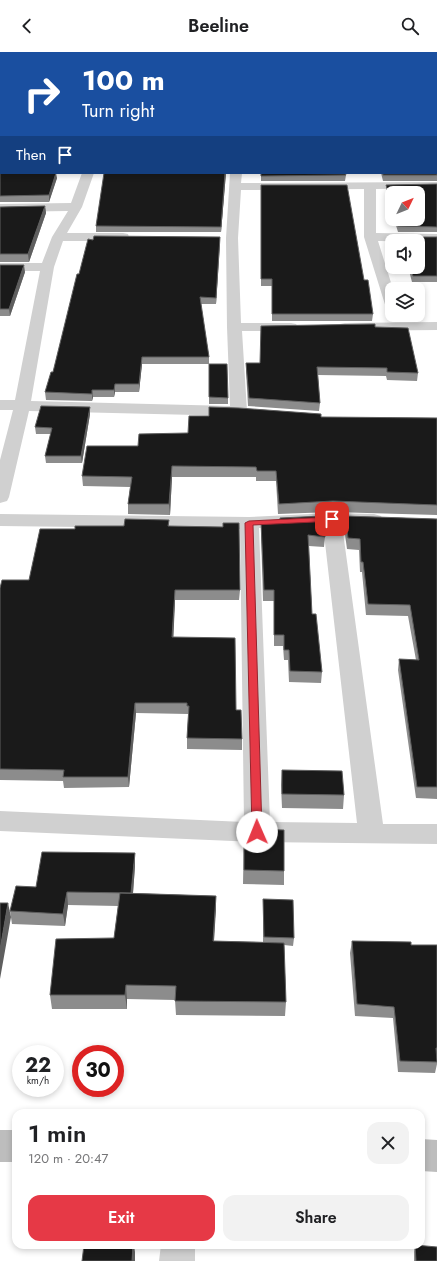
<!DOCTYPE html>
<meta charset="utf-8">
<style>
:root{--surface:#fff;--page:#f2f2f2;--text:#202124;--muted:#757577;--accent:#e63946}
body{margin:0;font-family:Jost,sans-serif;background:var(--page);color:var(--text);height:100vh;display:flex;flex-direction:column;font-size:15px;white-space:nowrap}
*{box-sizing:border-box;margin:0}
p{font-size:13px;color:var(--muted)}
.icon{flex:none;width:22px;height:22px;fill:none;stroke:currentColor;stroke-width:2;stroke-linecap:round;stroke-linejoin:round}
.map{position:relative;flex:1;overflow:hidden}
.panel{position:absolute;left:12px;top:1057px;width:413px;height:140px;display:flex;flex-direction:column;background:var(--surface);border-radius:12px;box-shadow:0 2px 6px #0003}
.panel>*{flex:none}
.top-card{position:absolute;left:0px;top:0px;width:437px;height:122px;box-shadow:0 2px 6px #0003;background:#1a4fa0;color:#fff;overflow:hidden}
.needle{width:26px;rotate:47deg}
.controls{position:absolute;left:385px;top:134px;display:grid;gap:8px}
.controls a{display:grid;place-items:center;width:40px;height:40px;border-radius:8px;background:var(--surface);box-shadow:0 2px 6px #0003;font-size:20px}
.speed{position:absolute;left:12px;top:993px;display:flex;gap:8px;font-size:20px;font-weight:700;text-align:center}
.speed>*{display:grid;place-content:center;width:52px;height:52px;border-radius:50%;background:var(--surface);box-shadow:0 2px 6px #0003;line-height:1}
.speed small{font-size:10px;font-weight:400}
.speed .limit{border:6px solid #d22;background:#fff;color:#111}
.pin{position:absolute;display:grid;place-items:center;width:34px;height:34px;color:#fff;margin:-17px;border-radius:8px;box-shadow:0 2px 6px #0006}
.me{position:absolute;width:44px;margin:-22px;rotate:359deg;stroke-linejoin:round;filter:drop-shadow(0 0 3px #0008)}
.turn{display:flex;align-items:center;gap:14px;height:84px;padding:0 16px;font-size:18px}
.turn .icon{width:52px;height:52px;stroke-width:2.5}
.turn b{display:block;font-size:28px;line-height:34px}
.then{display:flex;align-items:center;height:38px;padding:0 16px;background:#0003;gap:8px;font-size:15px}
.round{display:grid;place-items:center;flex:none;width:42px;height:42px;border-radius:12px;background:var(--page)}
.overview{display:flex;align-items:center;justify-content:space-between;height:68px;padding:0 16px}
h1{font-size:24px;font-weight:600;line-height:30px}
.cta{display:flex;gap:8px;margin-top:auto;padding:8px 16px}
.cta a{flex:1;height:46px;border-radius:12px;background:var(--accent);color:#fff;font-size:16px;font-weight:600;line-height:46px;text-align:center}
.cta a+a{background:var(--page);color:var(--text)}
header{display:flex;justify-content:space-between;align-items:center;height:52px;padding:0 16px;background:var(--surface);font-size:18px;font-weight:600}
.map>svg:first-child{display:block}
</style>
<header><svg class="icon" aria-label="back" viewBox="0 0 24 24"><path d="M15 5l-7 7 7 7"/></svg>Beeline<svg class="icon" aria-label="search" viewBox="0 0 24 24"><circle cx="10" cy="10" r="6"/><path d="M15 15l6 6"/></svg></header>
<div class="map">
<svg width="437" height="1209" viewBox="0 0 437 1209">
<rect width="100%" height="100%" fill="#fff"/>
<g fill="none" stroke-linecap="round" stroke-linejoin="round">
<!-- street -->
<path fill="#d0d0d0" fill-rule="evenodd" d="M0 87H1V93H0Z
M82 121H94L82 155 67 181H123L128 182 129 185 128 188 123 189H63L54 215 31 349 230 354 227 275 226 186 230 121H242L241 131 437 130V136L376 137V181L437 182V190L378 189 393 237 392 260 387 259 364 185V137L241 138 238 186 241 271H291L296 272 298 275 296 278 291 279H242L247 359 245 363 238 364 29 359 9 445 7 449 0 451V408L13 358H0V348H15L40 219H0V211H42L52 185 68 159 0 160V152L71 151Z
M437 270V278L345 279 340 278 338 275 340 272 345 271Z
M332 461 374 462 381 464 383 468 381 472 374 474 342 473 383 772H437V792L257 790 0 779V759L244 770 240 477 0 474V462L249 465ZM323 473 357 771 270 770 259 476Z
M161 1193H195V1209H159Z"/>
<!-- secondary -->
<path fill="#bdbdbd" fill-rule="evenodd" d="M0 1078H16V1110H0Z
M421 1087 437 1088V1120L421 1119Z"/>
</g>
<!-- wall -->
<path fill="#8c8c8c" d="M0 49H1V73H0Z
M436 59H437V87L436 88 437 90V129H383L381 121H436Z
M0 120 57 126 49 150H0Z
M226 121 221 180H96V174Z
M261 121 346 123 345 129H261Z
M437 132V180H398L394 167H418L392 141V160L386 138V133Z
M261 133 364 228 373 262 372 269H272V234H261Z
M45 154 46 161 29 210H0V155Z
M220 185 216 252H201L209 305V312L228 346V352H209V312H142L139 340H115L114 345H93L92 349 46 348 45 340 53 320 79 222Z
M402 185H437V230H412L408 215H418V189H401Z
M0 213 25 220 10 264H0Z
M375 275 418 321 417 329 387 328 386 324 318 323 320 351 319 359 248 354 246 319V311H260Z
M90 362 82 411H46L45 404 51 382H36L35 375Z
M321 365 437 366V463L332 460 278 462 276 429H256V425H172L170 463 128 462V452L130 435 83 434 82 424 138 394 188 381Z
M345 464 437 467V747L416 746 398 618 399 607 416 608 408 564 366 563 362 520H360L359 498 347 497 344 475Z
M280 466 325 485 324 495 309 494 312 562 322 620 321 631 289 630 288 608H284L283 594H274V549H263L261 481V470H280Z
M169 468V474L240 538 239 548H175L173 585 236 658 242 687V698L187 697V686L188 665V662L136 661 129 735 64 736 63 729 0 728V536L29 528 75 477 124 474Z
M282 718 344 743 343 757 282 756 281 733Z
M244 777 284 819V833L243 832Z
M135 814 133 841 216 844 214 889 263 890V847L294 886 293 894 284 893 286 950 285 964 176 963 175 948 127 947V957H52L50 943 114 886 118 854 68 853 65 874 12 872 10 859 36 835Z
M352 889 411 893H437V1012L435 1021 398 1020 393 966 355 964 350 901Z
M415 1193 437 1209H414V1200Z"/>
<!-- shaded-wall -->
<path fill="#5f5f5f" d="M0 42H1V47L0 48Z
M56 121 57 126 49 150V143Z
M225 121H226L221 180V175Z
M45 154 46 161 29 210 28 202Z
M220 185V191L216 252V246Z
M24 213 25 220 10 264 9 257Z
M142 305V312L139 340V332Z
M115 332V340L114 345V338Z
M92 338 93 345 92 349Z
M90 355V362L82 411 81 404Z
M172 414V425L170 463 169 452Z
M175 538V548L173 596 172 585Z
M135 651 136 661 129 735 128 725Z
M135 801V814L132 854 131 841Z
M67 840 68 853 65 874 63 862Z
M216 844V858L213 903V889Z
M8 851 11 865 0 927V898Z
M126 933 127 947V957L125 943Z
M133 1193H134L135 1200V1209H132Z"/>
<!-- building -->
<path fill="#1a1a1a" stroke="#5f5f5f" d="M0 0H88V1H1L0 0V1Z
M123 0H437V49L436 50V1H123Z
M1 10V42H0V11Z
M0 49H1V68H0Z
M436 59H437V82L436 83Z
M436 87 437 90V123H383V121H436Z
M0 120H1V121H56L49 143 0 144Z
M104 121H225L221 175 96 174Z
M261 121H345L346 123 261 124Z
M437 132V175L398 174 396 167H418V141H392V152L386 133Z
M261 133H347L364 228H368L373 262H272V227H261Z
M45 154 28 202H0V155Z
M94 184 220 185 216 246 200 245 209 305H142L139 332H115L114 338H92V342L45 340 51 320H53L77 222H79L88 187 93 188Z
M402 185H437V224H413L410 215H418V189H403Z
M0 213H24L9 257H0Z
M375 272V275L408 276 418 321 387 320V316L317 315 320 351 249 346 246 311H260L261 274Z
M209 312H227L228 346 209 345Z
M41 354 90 355 81 404H45L52 376 35 375Z
M209 355 239 356 321 362V365L437 366V453L333 449 279 452 276 419H257L256 415 172 414 169 452H128L132 425 82 424 87 394H138L139 382 188 381 189 364H209Z
M322 464 325 485 308 483 312 562H316L322 620 290 619 289 598H284V583H274V538H264L261 470H280V466Z
M345 464 437 467V735H417L399 607 419 608 410 553 368 552 363 510H361L360 487 348 486Z
M125 467 169 468 168 474 223 475V471H239L240 538H175L172 585 235 586 236 658H241L242 687 187 686 189 654H187V651H135L128 725H63L64 718 0 717V536L2 528H29L40 477H75V474H124Z
M282 718 342 719 344 743 282 742Z
M244 777 284 778V819L244 818Z
M42 800 135 801 131 841 67 840 63 862 10 859 16 834 36 835Z
M120 841 216 844 213 889 284 891 286 950 175 949 176 934 126 933 125 943H50L56 887 114 886Z
M263 847 293 848 294 886 264 885Z
M0 851H8L0 898Z
M352 889 411 890V893H437V996H436L437 1010 400 1009 394 955 357 952Z
M84 1193H133L132 1209H82Z
M415 1193 437 1195V1209H416Z"/>
<!-- route -->
<path fill="#e63946" stroke="#96252e" d="M332 465H335V469L253 473 262 780 261 783H253L252 780 245 471 249 469Z"/>
</svg>
<div class="controls">
<a><svg class="needle" viewBox="-14 -14 28 28"><path d="M0-13l5 13h-10z" fill="#e53935"/><path d="M0 13l5-13h-10z" fill="#757577"/></svg></a>
<a><svg class="icon" aria-label="sound" viewBox="0 0 24 24"><path d="M4 9h4l5-4v14l-5-4H4zM17 9q2 3 0 6"/></svg></a>
<a><svg class="icon" aria-label="layers" viewBox="0 0 24 24"><path d="M12 4l9 5-9 5-9-5zM3 14l9 5 9-5"/></svg></a>
</div>
<div class="speed"><div>22<small>km/h</small></div><div class="limit">30</div></div>
<div class="pin" style="left:332px;top:467px;background:#d93025"><svg class="icon" aria-label="arrive" viewBox="0 0 24 24"><path d="M6 21V4h12l-3 4 3 4H6"/></svg></div>
<svg class="me" style="left:257px;top:780px" viewBox="-20 -20 40 40"><circle r="19" fill="#fff"/><path d="M0-13L10 11 0 6-10 11z" fill="#e63946"/></svg>
<div class="top-card">
<div class="turn"><svg class="icon" aria-label="right" viewBox="0 0 24 24"><path d="M7 20v-9h11M14 6l5 5-5 5"/></svg><div><b>100 m</b>Turn right</div></div>
<div class="then">Then<svg class="icon" aria-label="arrive" viewBox="0 0 24 24"><path d="M6 21V4h12l-3 4 3 4H6"/></svg></div>
</div>
<section class="panel">
<div class="overview"><div><h1>1 min</h1><p>120 m · 20:47</p></div><a class="round"><svg class="icon" aria-label="close" viewBox="0 0 24 24"><path d="M6 6l12 12M18 6L6 18"/></svg></a></div>
<div class="cta"><a>Exit</a><a>Share</a></div>
</section>
</div>
